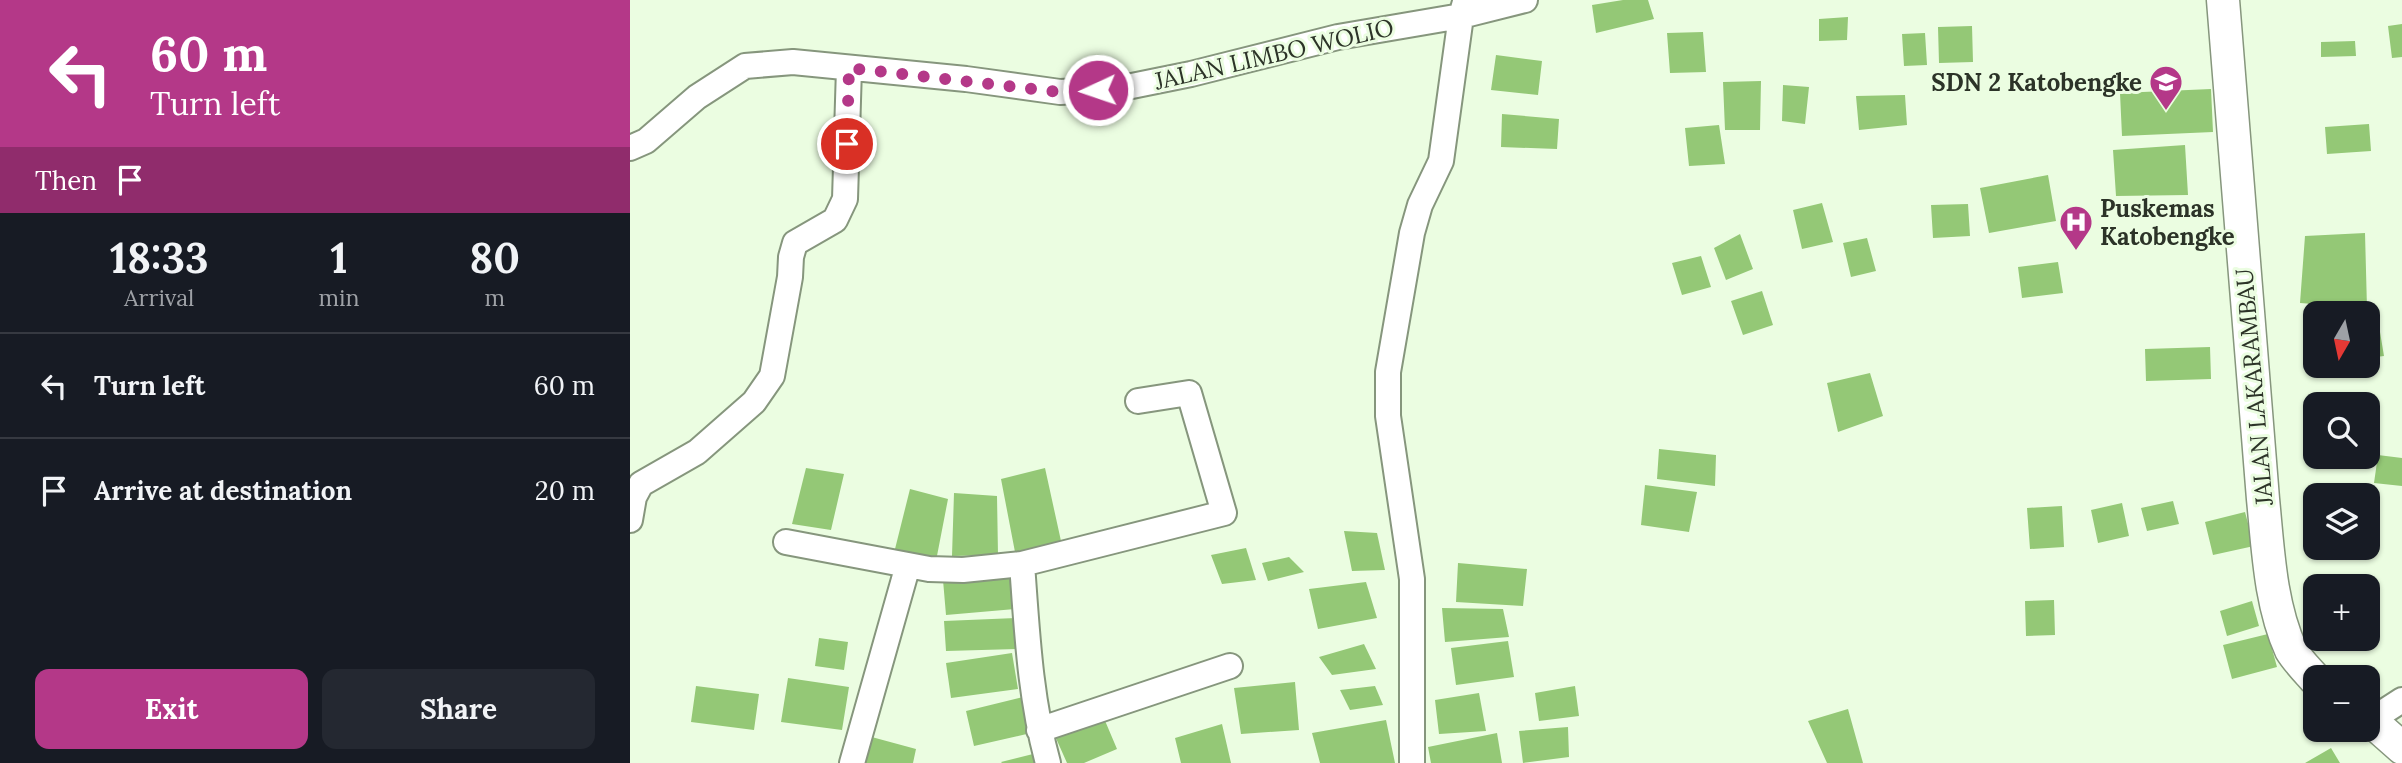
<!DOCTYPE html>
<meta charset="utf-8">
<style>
:root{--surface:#171b24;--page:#242831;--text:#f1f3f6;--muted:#9ea1a6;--line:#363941;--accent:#b43888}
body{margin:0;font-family:Lora,serif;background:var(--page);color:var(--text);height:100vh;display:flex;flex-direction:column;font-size:26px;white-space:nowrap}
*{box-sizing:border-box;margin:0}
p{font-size:23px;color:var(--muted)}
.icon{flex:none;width:38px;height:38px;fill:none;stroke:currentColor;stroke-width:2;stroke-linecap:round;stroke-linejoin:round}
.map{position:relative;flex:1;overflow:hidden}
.side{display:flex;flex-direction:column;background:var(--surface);width:630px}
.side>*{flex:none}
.guide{background:#b43888;color:#fff;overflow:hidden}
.needle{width:46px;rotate:189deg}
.controls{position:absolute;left:1673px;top:301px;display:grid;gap:14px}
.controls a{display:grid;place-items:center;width:77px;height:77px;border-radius:14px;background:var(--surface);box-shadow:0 2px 5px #0004;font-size:35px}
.pin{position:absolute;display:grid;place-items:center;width:60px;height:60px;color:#fff;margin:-30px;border:4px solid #fff;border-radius:50%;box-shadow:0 2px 7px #0007}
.me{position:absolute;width:77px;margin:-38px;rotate:267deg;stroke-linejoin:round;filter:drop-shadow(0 0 5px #0008)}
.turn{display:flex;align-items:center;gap:24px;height:147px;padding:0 35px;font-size:32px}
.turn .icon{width:91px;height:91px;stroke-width:2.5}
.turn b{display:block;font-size:49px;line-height:60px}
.then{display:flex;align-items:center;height:66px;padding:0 35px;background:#0003;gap:14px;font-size:26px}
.eta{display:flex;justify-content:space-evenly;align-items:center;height:119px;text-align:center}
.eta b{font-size:42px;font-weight:700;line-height:49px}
.cta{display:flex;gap:14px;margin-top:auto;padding:14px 35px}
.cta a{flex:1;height:80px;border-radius:14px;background:var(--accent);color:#fff;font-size:28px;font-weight:700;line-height:80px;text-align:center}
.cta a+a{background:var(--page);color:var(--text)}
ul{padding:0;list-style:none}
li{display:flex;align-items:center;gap:21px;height:105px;padding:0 35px;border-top:2px solid var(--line)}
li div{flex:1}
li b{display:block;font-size:26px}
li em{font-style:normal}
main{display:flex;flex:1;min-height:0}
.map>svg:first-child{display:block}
</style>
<main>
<section class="side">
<div class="guide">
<div class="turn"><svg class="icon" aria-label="left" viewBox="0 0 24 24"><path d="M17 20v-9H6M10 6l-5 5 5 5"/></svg><div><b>60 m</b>Turn left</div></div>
<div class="then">Then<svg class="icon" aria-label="arrive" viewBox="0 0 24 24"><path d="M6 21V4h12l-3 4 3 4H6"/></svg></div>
</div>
<div class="eta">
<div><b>18:33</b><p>Arrival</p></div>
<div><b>1</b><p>min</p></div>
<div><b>80</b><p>m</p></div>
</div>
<ul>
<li><svg class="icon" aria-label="left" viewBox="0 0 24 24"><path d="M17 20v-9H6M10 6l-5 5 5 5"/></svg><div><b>Turn left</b></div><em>60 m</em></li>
<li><svg class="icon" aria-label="arrive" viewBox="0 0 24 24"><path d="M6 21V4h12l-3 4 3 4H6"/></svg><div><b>Arrive at destination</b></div><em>20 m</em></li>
</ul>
<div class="cta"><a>Exit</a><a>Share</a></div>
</section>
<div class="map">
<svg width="1772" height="763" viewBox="0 0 1772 763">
<rect width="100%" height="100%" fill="#ebfde1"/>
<!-- building -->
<path fill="#94c876" d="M993 0H1018L1024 19 966 33 962 5Z
M1218 17 1217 40 1189 41V19Z
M1772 24V57L1762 58 1758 26Z
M1342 26 1343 62 1309 63 1308 27Z
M1073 32 1076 72 1040 73 1037 33Z
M1295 33 1297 65 1274 66 1272 34Z
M1725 41 1726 56 1691 57V42Z
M866 55 912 61 908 95 861 90Z
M1131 81 1130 130H1095L1093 82Z
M1153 85 1179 87 1175 124 1152 121Z
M1581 89 1583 132 1492 136 1490 93Z
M1275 95 1277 125 1229 130 1226 96Z
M872 114 929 119 927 149 871 147Z
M1739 124 1741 151 1697 154 1695 127Z
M1089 125 1095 164 1059 166 1055 128Z
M1555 145 1558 195 1486 196 1483 150Z
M1418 175 1426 221 1359 233 1350 188Z
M1192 203 1203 242 1172 249 1163 210Z
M1338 204 1340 236 1303 238 1301 205Z
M1735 233 1737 308 1670 303 1675 236Z
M1110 234 1123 269 1096 280 1084 248Z
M1237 238 1246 271 1221 277 1213 243Z
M1071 256 1081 287 1052 295 1042 263Z
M1428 262 1433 293 1392 298 1388 267Z
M1132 291 1143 325 1113 335 1101 301Z
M1750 332 1754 356 1738 358V334Z
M1580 347 1581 379 1516 381 1515 349Z
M1240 373 1253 416 1208 432 1197 383Z
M1029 449 1086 455 1085 486 1027 479Z
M1748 455 1772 458V486L1744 483Z
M176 468 214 474 201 530 162 524Z
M415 468 431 541 385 552 371 479Z
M1015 485 1067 492 1059 532 1011 525Z
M280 489 318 499 306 561 264 553Z
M324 493 367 496 368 555 322 556Z
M1543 501 1549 524 1517 531 1511 508Z
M1492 503 1499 536 1468 543 1461 510Z
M1432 506 1434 547 1400 549 1397 508Z
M1615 512 1624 546 1583 555 1575 522Z
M1743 521 1749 552 1704 560 1701 548H1738V523Z
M714 531 747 533 755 570 722 571Z
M616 548 626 580 592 584 581 555Z
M659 557 674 572 638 581 632 563Z
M828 563 897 569 893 606 826 602Z
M382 574 385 609 316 615 313 580Z
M736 582 747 618 688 629 679 589Z
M1424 600 1425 635 1396 636 1395 601Z
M1622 601 1629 626 1597 636 1590 611Z
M812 608 873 609 879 637 815 642Z
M386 618 387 649 316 651 314 621Z
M1638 634 1647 667 1602 679 1593 645Z
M189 638 218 642 214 670 185 666Z
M878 641 884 677 826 685 821 648Z
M734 644 746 669 702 675 689 657Z
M382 653 388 689 321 698 316 663Z
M158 678 219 687 212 730 151 722Z
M665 682 669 730 611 734 604 688Z
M66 686 129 694 124 730 61 722Z
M745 686 753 705 720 710 710 690Z
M945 686 949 716 909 721 905 693Z
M849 693 856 731 809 734 805 700Z
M393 697 401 733 344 746 336 711Z
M1218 709 1233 763H1197L1178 721Z
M473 716 487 749 454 763H437L425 736Z
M756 720 765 763H690L682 733Z
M592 724 601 763H551L545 738Z
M938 727 939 757 893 763 889 731Z
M867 733 872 763H801L798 747Z
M238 736 286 749 283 763H231Z
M1701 748 1710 763H1675Z
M403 754 406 763H372L371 762Z"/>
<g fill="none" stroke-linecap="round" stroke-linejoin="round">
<defs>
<path id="minor" d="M0 148 16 141 67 97 115 66 163 62 336 79 430 92 487 89 561 74 708 37 831 16 895 0
M0 520 4 497 11 484 67 452 124 402 142 376 160 277 161 257 165 243 205 220 215 199 219 68
M156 542 299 569 333 570 392 564 594 513 559 393 508 401
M392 564C397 631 400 698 418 763
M1741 720 1772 700
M409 730 600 666
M222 763 278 565
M782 763V579L758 416V372L782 233 790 205 811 161 831 16 835 2"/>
<path id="tertiary" d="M1593 0 1633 499C1638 549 1640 604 1661 650 1667 660 1677 670 1685 679
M1738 718 1772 748"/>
</defs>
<!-- minor casing -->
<use href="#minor" stroke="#86967d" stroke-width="28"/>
<!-- tertiary casing -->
<use href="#tertiary" stroke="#86967d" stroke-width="35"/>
<!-- minor -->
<use href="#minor" stroke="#fff" stroke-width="24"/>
<!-- tertiary -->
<use href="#tertiary" stroke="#fff" stroke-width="32"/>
</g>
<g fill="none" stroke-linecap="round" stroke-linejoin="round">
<!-- route -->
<path stroke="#b43888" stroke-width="12" stroke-dasharray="0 21.6" d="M217 144 219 68 430 92 468 90"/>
</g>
<!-- icons -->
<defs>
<symbol id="school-pin" viewBox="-11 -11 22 30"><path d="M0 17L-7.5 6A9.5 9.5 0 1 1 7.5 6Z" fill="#b43888" stroke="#ebfde1"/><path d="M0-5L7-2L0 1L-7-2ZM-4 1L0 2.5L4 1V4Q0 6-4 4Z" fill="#fff"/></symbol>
<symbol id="hospital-pin" viewBox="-11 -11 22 30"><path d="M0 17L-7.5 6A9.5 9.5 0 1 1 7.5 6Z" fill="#b43888" stroke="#ebfde1"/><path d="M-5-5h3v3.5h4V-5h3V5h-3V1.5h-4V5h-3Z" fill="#fff"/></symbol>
</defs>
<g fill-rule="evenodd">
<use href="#school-pin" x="1517" y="63" width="38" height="52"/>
<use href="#hospital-pin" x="1427" y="203" width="38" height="52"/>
</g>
<g text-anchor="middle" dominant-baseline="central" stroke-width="6" stroke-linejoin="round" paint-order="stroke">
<!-- street labels -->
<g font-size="24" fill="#2c3328" stroke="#ebfde1">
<text transform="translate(644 54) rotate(-13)">JALAN LIMBO WOLIO</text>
<text transform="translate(1624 387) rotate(-95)">JALAN LAKARAMBAU</text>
</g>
<!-- poi labels -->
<g font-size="24" font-weight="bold" fill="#2c3328" stroke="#ebfde1" text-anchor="end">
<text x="1512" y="82">SDN 2 Katobengke</text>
<text x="1470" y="208" text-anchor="start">Puskemas<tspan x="1470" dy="28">Katobengke</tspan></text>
</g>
</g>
</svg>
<div class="controls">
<a><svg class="needle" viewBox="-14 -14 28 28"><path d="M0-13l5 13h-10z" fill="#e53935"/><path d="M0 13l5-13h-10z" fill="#9ea1a6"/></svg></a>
<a><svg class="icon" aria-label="search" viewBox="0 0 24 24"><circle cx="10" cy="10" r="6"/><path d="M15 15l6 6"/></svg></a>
<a><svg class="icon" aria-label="layers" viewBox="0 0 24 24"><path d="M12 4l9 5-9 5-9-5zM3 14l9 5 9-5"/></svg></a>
<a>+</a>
<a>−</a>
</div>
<div class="pin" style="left:217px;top:144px;background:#d93025"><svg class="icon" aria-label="arrive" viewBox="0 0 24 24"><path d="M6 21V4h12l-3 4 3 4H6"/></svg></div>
<svg class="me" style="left:468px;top:90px" viewBox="-20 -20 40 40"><circle r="17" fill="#b43888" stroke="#fff" stroke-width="3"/><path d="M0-11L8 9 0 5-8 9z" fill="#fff"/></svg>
</div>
</main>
